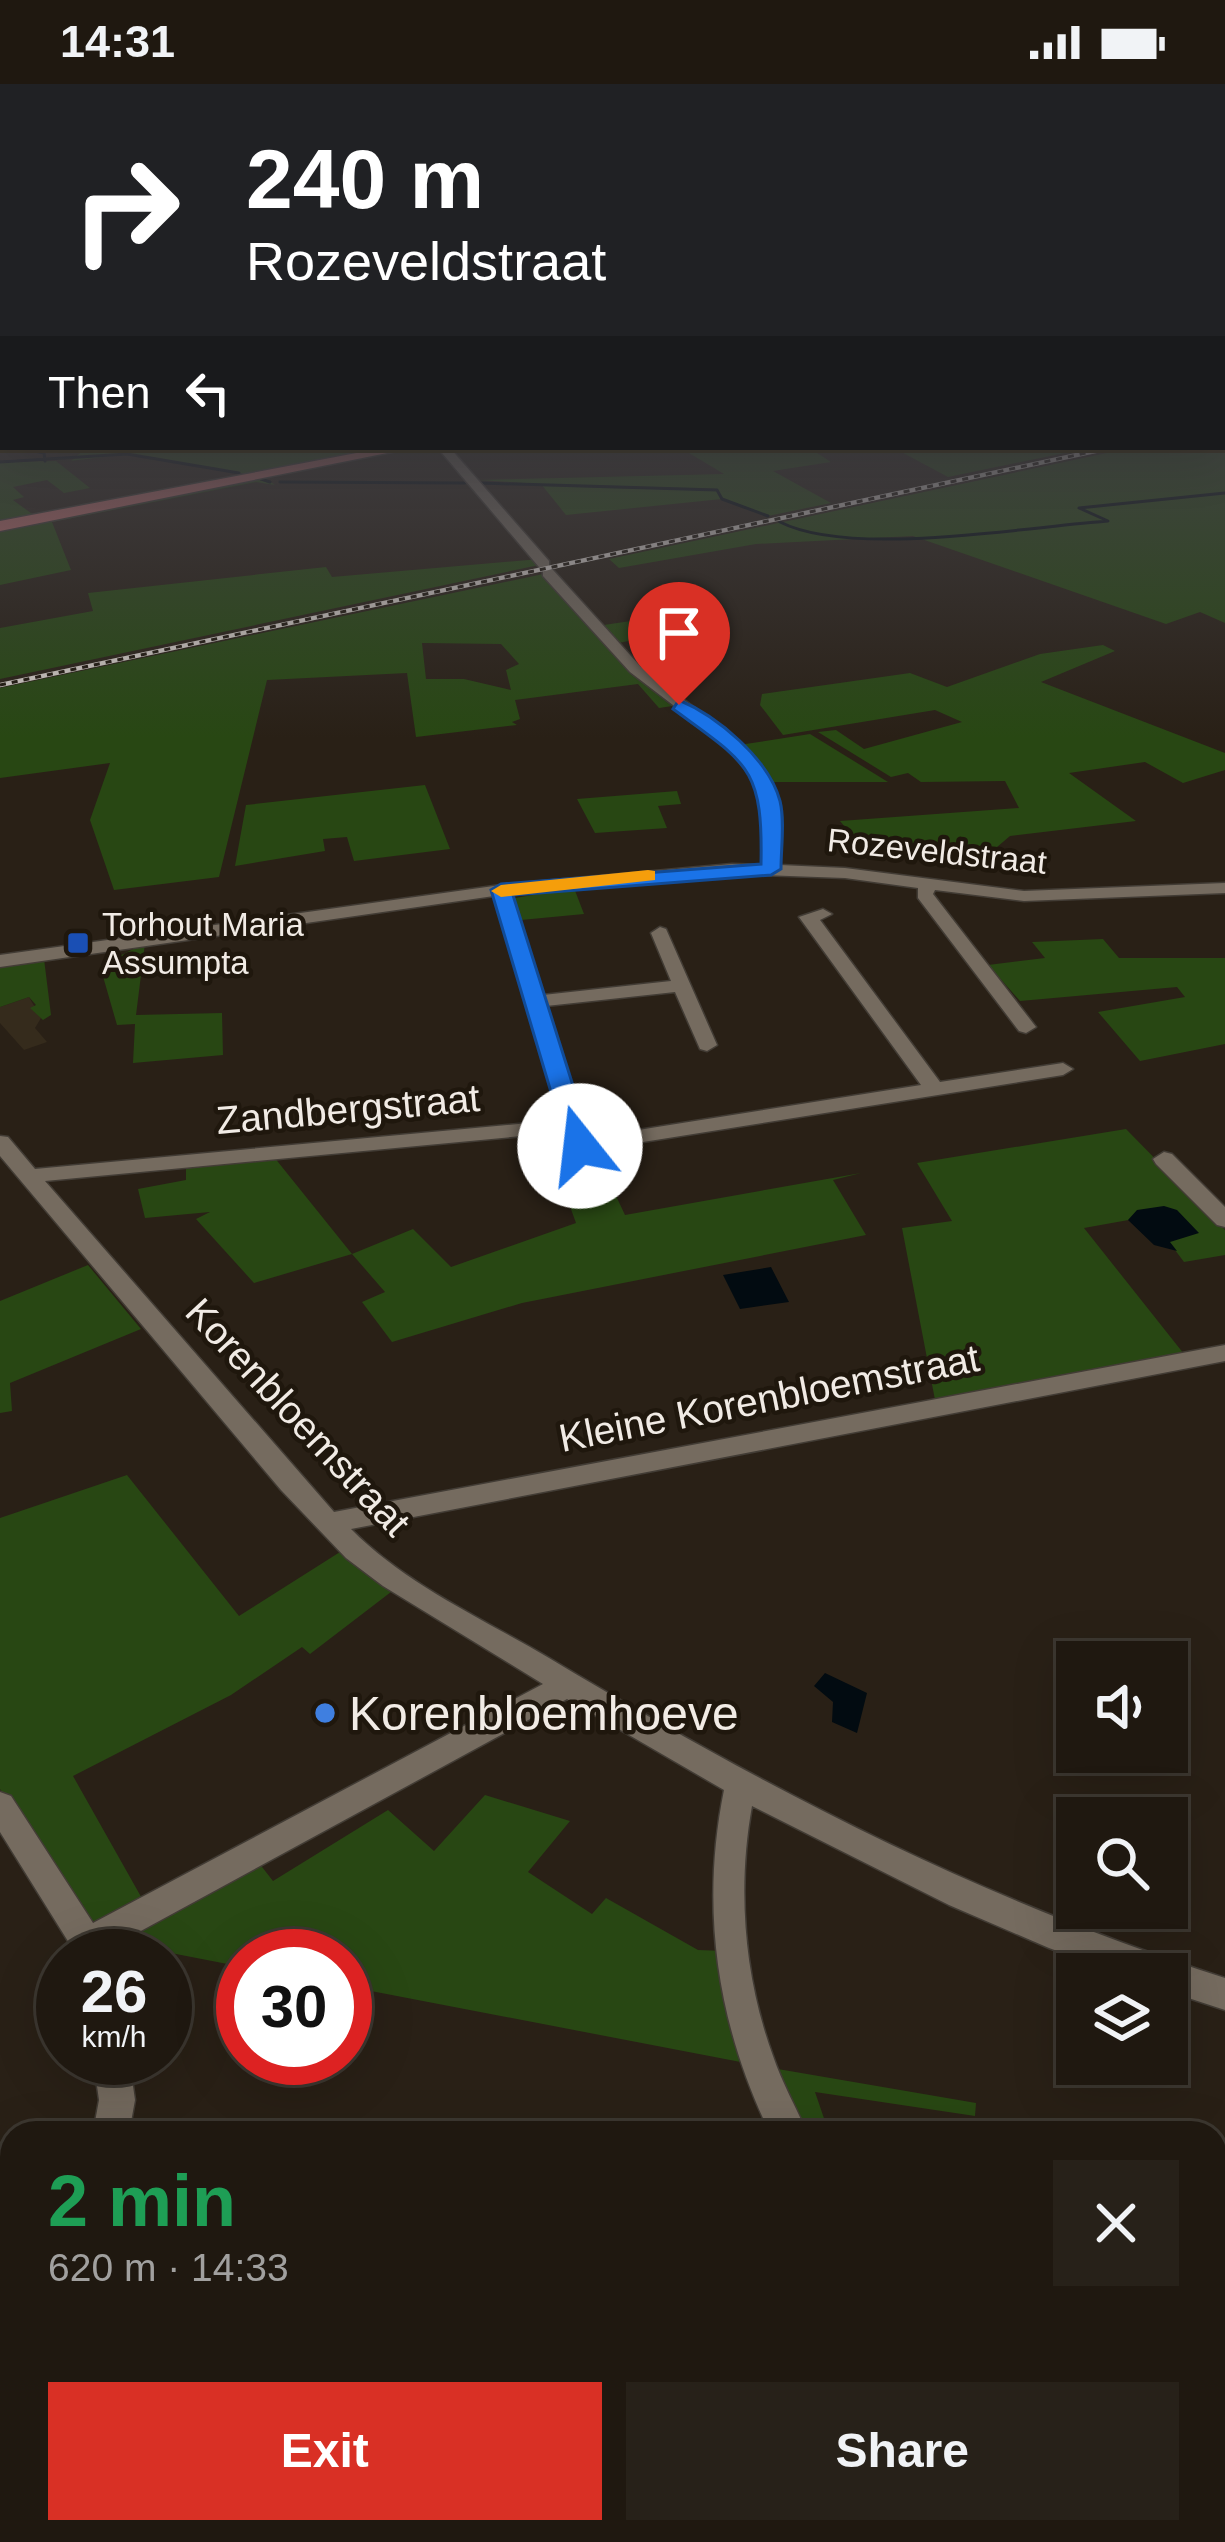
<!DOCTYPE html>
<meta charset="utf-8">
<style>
:root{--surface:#1f1810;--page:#272119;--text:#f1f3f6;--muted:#a1a09f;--line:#3c3730;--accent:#d93025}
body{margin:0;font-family:Arial,sans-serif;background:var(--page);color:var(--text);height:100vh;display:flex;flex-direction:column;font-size:45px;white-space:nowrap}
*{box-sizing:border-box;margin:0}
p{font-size:39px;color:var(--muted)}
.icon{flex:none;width:66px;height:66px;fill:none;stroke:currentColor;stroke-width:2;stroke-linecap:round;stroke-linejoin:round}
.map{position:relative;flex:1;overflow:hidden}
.details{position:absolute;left:0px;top:2037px;width:1227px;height:423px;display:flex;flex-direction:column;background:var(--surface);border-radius:36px 36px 0 0;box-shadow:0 12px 48px #0002,0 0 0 3px var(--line)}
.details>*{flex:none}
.hud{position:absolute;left:0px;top:0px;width:1227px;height:366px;box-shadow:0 12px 48px #0002,0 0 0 3px var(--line);background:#202124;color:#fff;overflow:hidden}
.buttons{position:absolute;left:1056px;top:1557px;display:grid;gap:24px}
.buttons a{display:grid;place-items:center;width:132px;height:132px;border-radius:0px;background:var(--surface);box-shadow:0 12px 48px #0002,0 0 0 3px var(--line);font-size:60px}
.speed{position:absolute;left:36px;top:1845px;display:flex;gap:24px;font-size:60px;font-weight:700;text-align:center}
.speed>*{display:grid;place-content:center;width:156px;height:156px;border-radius:50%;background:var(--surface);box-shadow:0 12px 48px #0002,0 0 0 3px var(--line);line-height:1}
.speed small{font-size:30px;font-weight:400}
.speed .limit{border:18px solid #d22;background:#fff;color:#111}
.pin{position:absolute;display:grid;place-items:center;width:102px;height:102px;color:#fff;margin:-123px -51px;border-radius:50% 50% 50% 0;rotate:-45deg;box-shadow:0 0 12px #0007}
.pin .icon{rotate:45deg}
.me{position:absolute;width:132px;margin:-66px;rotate:344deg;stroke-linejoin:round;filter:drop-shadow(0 0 9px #0008)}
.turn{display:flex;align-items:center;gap:42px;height:252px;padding:0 48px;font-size:54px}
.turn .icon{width:156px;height:156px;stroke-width:2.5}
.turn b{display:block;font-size:84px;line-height:102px}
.then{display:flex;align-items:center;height:114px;padding:0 48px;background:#0003;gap:24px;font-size:45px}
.round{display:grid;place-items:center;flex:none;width:126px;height:126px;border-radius:0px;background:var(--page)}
.head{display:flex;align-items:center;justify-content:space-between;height:204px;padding:0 48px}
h1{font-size:72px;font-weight:600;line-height:90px;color:#1e9e55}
.primary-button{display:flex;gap:24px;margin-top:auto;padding:24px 48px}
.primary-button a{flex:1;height:138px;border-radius:0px;background:var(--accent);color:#fff;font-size:48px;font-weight:600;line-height:138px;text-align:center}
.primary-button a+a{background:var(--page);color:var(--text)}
.status{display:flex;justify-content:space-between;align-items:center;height:84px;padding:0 60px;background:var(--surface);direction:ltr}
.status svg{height:33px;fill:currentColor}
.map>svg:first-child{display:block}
</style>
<div class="status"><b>14:31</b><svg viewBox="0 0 49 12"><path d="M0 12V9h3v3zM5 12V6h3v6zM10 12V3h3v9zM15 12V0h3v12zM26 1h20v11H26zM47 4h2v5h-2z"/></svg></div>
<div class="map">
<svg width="1225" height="2458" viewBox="0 0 1225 2458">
<rect width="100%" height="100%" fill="#292016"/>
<!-- education -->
<path fill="#352b1c" d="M29 913 41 934 35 944 47 958 24 966 0 939V923Z"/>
<!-- green -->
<path fill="#284713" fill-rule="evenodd" d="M1225 344V539L1200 528 1166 540 913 452 756 460 619 484 609 475 1135 363H1224Z
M87 363H385L247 390 127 370 71 377Z
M679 363H808L831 378 773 387 831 419 768 432 722 415 566 431 541 400 478 396 724 390Z
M892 363H1094L948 393Z
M56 377 90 404 64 409 47 396 13 403 24 413 13 416 35 432 0 439V378Z
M265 394 275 401 256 398 52 438 71 486 0 501V445Z
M540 475 544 480 0 595V544L93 527 88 509 326 483 332 493Z
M548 489 597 542 651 534 671 548 614 560 679 621 659 624 638 600 515 616 520 635 512 638 517 641 416 653 407 589 267 596 219 793 114 806 90 736 110 679 0 694V604ZM422 559 501 560 519 580 506 586 511 606 464 595H426Z
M1103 561 1115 567 1041 598 1225 669V686L1183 699 1145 678 1069 689 1136 737 1010 752 990 769 854 754 840 737 1019 724 1005 697 921 698 908 689 891 693 818 648 836 646 864 665 962 638 935 626 783 651 760 621 762 610 910 589 947 603 1040 570Z
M810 650 888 698H770L739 661Z
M425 701 450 765 354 777 347 753 323 755 325 767 235 782 246 721Z
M677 707 681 720 658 722 667 744 595 749 577 715Z
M574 804 584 830 521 836 515 814Z
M1103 855 1119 874H1225V960L1140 977 1098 928 1185 913 1177 903 1020 917 988 881 1045 874 1032 858Z
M145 859 136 931 222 929 223 971 133 979 135 940 117 941 100 882Z
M44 875 51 931 43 936 30 924 36 921 29 913 0 923V882Z
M1126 1045 1225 1146V1171L1184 1178 1169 1158 1134 1135 1084 1144 1184 1270 936 1321 902 1144 952 1137 917 1079Z
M594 1065 625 1131 861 1089 833 1096 866 1151 522 1219 392 1258 362 1218 385 1208 352 1170 254 1199 196 1135 210 1128 145 1134 138 1105 186 1096V1083L274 1073 352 1170 413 1145 451 1183 576 1139 555 1081 556 1070Z
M88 1181 141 1245 10 1299 12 1327 0 1329V1217Z
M127 1391 239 1532 340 1468 391 1508 310 1570 302 1563 231 1611 73 1692 144 1818 92 1848 0 1705V1434Z
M485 1711 570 1737 528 1788 592 1830 606 1814 698 1866 725 1867 751 1980 345 1902V1872H243V1883L109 1857 255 1774 273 1797 388 1726 434 1767Z
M772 1984 976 2019 975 2032 815 2008 829 2049H806Z
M1215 2108 1225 2110V2326L1215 2324Z
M12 2400V2448H631L629 2458H0V2404Z"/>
<!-- water -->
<path fill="#020b11" d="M1164 1122 1177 1126 1199 1149 1170 1158 1177 1167 1154 1161 1128 1136 1137 1126Z
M771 1183 789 1218 740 1225 723 1191Z
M825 1589 867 1609 857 1649 832 1638 833 1618 814 1602Z"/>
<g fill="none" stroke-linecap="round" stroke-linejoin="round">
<!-- stream -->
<path stroke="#020b11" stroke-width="3" d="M14 363 44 369 45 377
M0 378 127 370 239 389
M261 395 270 398
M280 398 465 399
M480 399 717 406 722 415 768 432
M780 438C851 474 1024 443 1108 437L1079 424 1225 409"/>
<defs>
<path id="minor" d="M437 363H449L549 477V483H539Z
M543 486H553L640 582 735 655 768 692 780 719V781L845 784 1024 807 1225 799V809L1024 817 935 806 933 810 1036 943 1026 949 1019 947 918 814V804L845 794 732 790 511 810 543 911 671 897 651 849 660 843 666 845 717 961 707 967 700 965 675 908 546 922 588 1054 921 1001 799 833 823 825 832 830 820 836 940 998 1063 979 1073 985 1063 991 580 1068 572 1067 565 1048 45 1097 334 1428 1225 1261V1277L351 1445C405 1500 483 1535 549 1574 771 1707 979 1815 1225 1894V1926L1167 1907V1890H1121L1049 1864 949 1821 752 1722C737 1805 744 1893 773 1972 782 1999 796 2023 807 2049H770C717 1940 700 1825 724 1706L567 1615 104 1867 105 1872H71V1862L0 1748V1708L11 1712 93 1839 543 1600 383 1502 346 1474 281 1406 0 1072V1052L8 1053 35 1085 561 1036 494 812 0 883V871L501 801 732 780 762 781 764 719 754 696 725 661 630 588 543 492Z
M1164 1068 1172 1070 1225 1123V1143L1217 1141 1156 1080 1153 1075Z
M93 1974H129L135 2016 129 2049H93L99 2016Z"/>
<path id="major" d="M388 363H417L0 447V437Z"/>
</defs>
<!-- minor casing -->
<use href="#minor" stroke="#423c35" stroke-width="3"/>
<!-- major casing -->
<use href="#major" stroke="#423c35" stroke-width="3"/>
<!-- minor -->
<use href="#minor" fill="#756b5f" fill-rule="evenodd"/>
<!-- major -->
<use href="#major" fill="#bd6c6b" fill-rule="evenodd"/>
<defs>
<path id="rail" d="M0 601 1114 363"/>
</defs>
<!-- rail casing -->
<use href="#rail" stroke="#d4cdc7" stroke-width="4.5"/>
<!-- rail -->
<use href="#rail" stroke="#1f170d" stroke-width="3" stroke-dasharray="6" stroke-linecap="butt"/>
</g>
<!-- sky -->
<linearGradient id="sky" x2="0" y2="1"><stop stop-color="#17120c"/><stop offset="0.47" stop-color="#434247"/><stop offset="1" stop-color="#434247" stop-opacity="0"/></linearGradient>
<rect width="1225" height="654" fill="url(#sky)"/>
<!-- route -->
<path fill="#1a73e8" stroke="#114b97" stroke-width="3" d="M679 616C717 632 769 675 780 717 785 737 781 764 781 785L771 791 513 811 592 1062 580 1070 567 1062 491 806 501 800 761 780C763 683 748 680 673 625Z"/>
<!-- slow -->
<path fill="#f59e0b" d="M648 786 655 787V796L501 813 491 807 501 801Z"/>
<!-- markers -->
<rect fill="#1a4fb4" stroke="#1f170d" stroke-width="4.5" x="66" y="847" width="24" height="24" rx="6"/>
<circle fill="#3f7fe0" stroke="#1f170d" stroke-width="4.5" cx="325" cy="1629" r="12"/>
<g text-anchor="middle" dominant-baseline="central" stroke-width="9" stroke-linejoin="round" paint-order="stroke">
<!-- far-street labels -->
<g font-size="33" fill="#f1ebe5" stroke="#1f170d">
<text transform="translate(937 767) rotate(6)">Rozeveldstraat</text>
</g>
<!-- far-poi labels -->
<g font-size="33" fill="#f1ebe5" stroke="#1f170d" text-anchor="start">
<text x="102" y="840">Torhout Maria<tspan x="102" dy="38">Assumpta</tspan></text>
</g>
<!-- street labels -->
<g font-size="39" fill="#f1ebe5" stroke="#1f170d">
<text transform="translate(348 1025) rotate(-5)">Zandbergstraat</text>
<text transform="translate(769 1314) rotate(-11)">Kleine Korenbloemstraat</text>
<text transform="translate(298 1333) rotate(47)">Korenbloemstraat</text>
</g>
<!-- near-poi labels -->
<g font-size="48" fill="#f1ebe5" stroke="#1f170d" text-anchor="start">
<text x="349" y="1629">Korenbloemhoeve</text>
</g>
</g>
</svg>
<div class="buttons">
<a><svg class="icon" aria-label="sound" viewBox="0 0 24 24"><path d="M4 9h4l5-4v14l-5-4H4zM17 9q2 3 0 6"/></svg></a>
<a><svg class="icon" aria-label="search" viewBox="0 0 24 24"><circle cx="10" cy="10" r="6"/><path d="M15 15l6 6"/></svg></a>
<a><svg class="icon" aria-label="layers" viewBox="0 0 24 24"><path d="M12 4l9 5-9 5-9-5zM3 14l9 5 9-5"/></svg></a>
</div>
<div class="speed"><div>26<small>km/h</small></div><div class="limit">30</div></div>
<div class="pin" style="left:679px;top:621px;background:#d93025"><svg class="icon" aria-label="arrive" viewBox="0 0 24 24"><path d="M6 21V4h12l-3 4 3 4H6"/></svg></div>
<svg class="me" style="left:580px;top:1062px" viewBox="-20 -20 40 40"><circle r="19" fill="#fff"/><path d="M0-13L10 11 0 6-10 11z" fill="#1a73e8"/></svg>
<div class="hud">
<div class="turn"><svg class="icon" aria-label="right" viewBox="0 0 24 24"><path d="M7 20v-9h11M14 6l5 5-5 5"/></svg><div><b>240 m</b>Rozeveldstraat</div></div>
<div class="then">Then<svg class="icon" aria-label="left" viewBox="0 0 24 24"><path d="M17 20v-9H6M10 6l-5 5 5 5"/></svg></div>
</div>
<section class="details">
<div class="head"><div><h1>2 min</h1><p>620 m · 14:33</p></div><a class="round"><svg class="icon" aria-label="close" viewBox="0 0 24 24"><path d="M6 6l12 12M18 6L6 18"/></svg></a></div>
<div class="primary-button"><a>Exit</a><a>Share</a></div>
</section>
</div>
